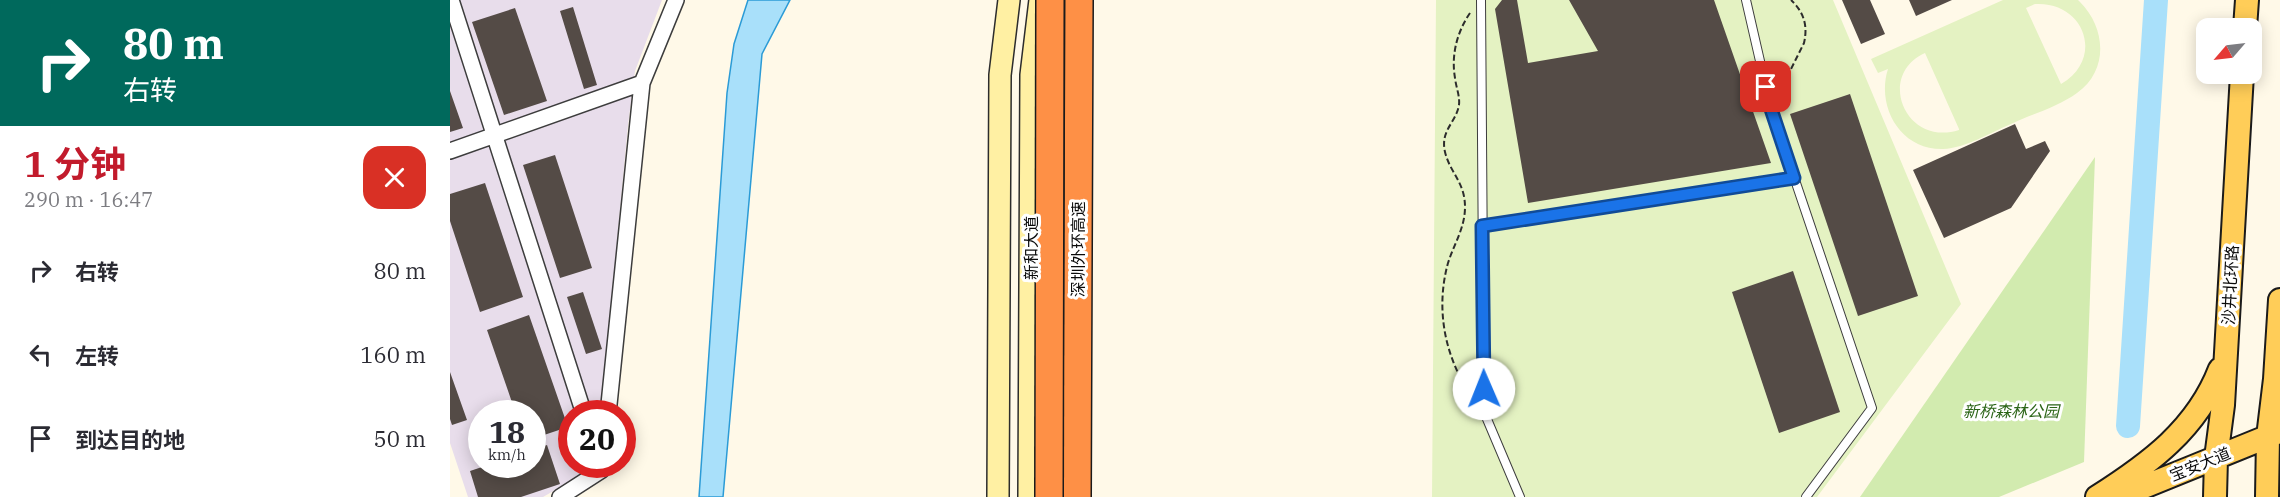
<!DOCTYPE html>
<html lang="zh">
<meta charset="utf-8">
<style>
:root{--surface:#fff;--page:#f7f7f7;--text:#2b2b33;--muted:#7c7c81;--accent:#c21b2c}
body{margin:0;font-family:"IBM Plex Serif","Noto Sans SC",serif;background:var(--page);color:var(--text);height:100vh;display:flex;flex-direction:column;font-size:22px;white-space:nowrap}
*{box-sizing:border-box;margin:0}
p{font-size:20px;color:var(--muted)}
.icon{flex:none;width:33px;height:33px;fill:none;stroke:currentColor;stroke-width:2;stroke-linecap:round;stroke-linejoin:round}
.map{position:relative;flex:1;overflow:hidden}
.sheet{display:flex;flex-direction:column;background:var(--surface);width:450px}
.sheet>*{flex:none}
.hud{background:#00695c;color:#fff;overflow:hidden}
.needle{width:39px;rotate:242deg}
.controls{position:absolute;left:1746px;top:18px;display:grid;gap:12px}
.controls a{display:grid;place-items:center;width:66px;height:66px;border-radius:12px;background:var(--surface);box-shadow:0 3px 15px #0003;font-size:30px}
.speed{position:absolute;left:18px;top:400px;display:flex;gap:12px;font-size:30px;font-weight:700;text-align:center}
.speed>*{display:grid;place-content:center;width:78px;height:78px;border-radius:50%;background:var(--surface);box-shadow:0 3px 15px #0003;line-height:1}
.speed small{font-size:15px;font-weight:400}
.speed .limit{border:9px solid #d22;background:#fff;color:#111}
.pin{position:absolute;display:grid;place-items:center;width:51px;height:51px;color:#fff;margin:-26px;border-radius:12px;box-shadow:0 3px 9px #0006}
.me{position:absolute;width:66px;margin:-33px;rotate:359deg;stroke-linejoin:round;filter:drop-shadow(0 0 4px #0008)}
.turn{display:flex;align-items:center;gap:21px;height:126px;padding:0 24px;font-size:27px}
.turn .icon{width:78px;height:78px;stroke-width:2.5}
.turn b{display:block;font-size:42px;line-height:51px}
.round{display:grid;place-items:center;flex:none;width:63px;height:63px;border-radius:18px;background:var(--page)}
.summary{display:flex;align-items:center;justify-content:space-between;height:102px;padding:0 24px}
h1{font-size:36px;font-weight:700;line-height:45px;color:var(--accent)}
ul{padding:0;list-style:none}
li{display:flex;align-items:center;gap:18px;height:84px;padding:0 24px}
li div{flex:1}
li b{display:block;font-size:22px}
li em{font-style:normal}
main{display:flex;flex:1;min-height:0}
.map>svg:first-child{display:block}
</style>
<main>
<section class="sheet">
<div class="hud">
<div class="turn"><svg class="icon" aria-label="right" viewBox="0 0 24 24"><path d="M7 20v-9h11M14 6l5 5-5 5"/></svg><div><b>80 m</b>右转</div></div>
</div>
<div class="summary"><div><h1>1 分钟</h1><p>290 m · 16:47</p></div><a class="round" style="background:#d93025;color:#fff"><svg class="icon" aria-label="close" viewBox="0 0 24 24"><path d="M6 6l12 12M18 6L6 18"/></svg></a></div>
<ul>
<li><svg class="icon" aria-label="right" viewBox="0 0 24 24"><path d="M7 20v-9h11M14 6l5 5-5 5"/></svg><div><b>右转</b></div><em>80 m</em></li>
<li><svg class="icon" aria-label="left" viewBox="0 0 24 24"><path d="M17 20v-9H6M10 6l-5 5 5 5"/></svg><div><b>左转</b></div><em>160 m</em></li>
<li><svg class="icon" aria-label="arrive" viewBox="0 0 24 24"><path d="M6 21V4h12l-3 4 3 4H6"/></svg><div><b>到达目的地</b></div><em>50 m</em></li>
</ul>
</section>
<div class="map">
<svg width="1830" height="497" viewBox="0 0 1830 497">
<rect width="100%" height="100%" fill="#fff9e8"/>
<!-- industrial -->
<path fill="#e8ddeb" fill-rule="evenodd" d="M0 0H212L185 71 178 125 151 414H122V465H139L138 468 119 482 93 497H18L0 443ZM32 414H82V465H32Z"/>
<!-- green -->
<path fill="#d2ebaf" d="M1645 157 1634 462 1549 497H1410Z"/>
<!-- pitch -->
<path fill="#e4f2c2" fill-rule="evenodd" d="M986 0H1383L1511 304 1367 497H982Z
M1553 0H1628L1630 2C1656 28 1659 70 1627 93 1608 107 1582 114 1561 124 1540 133 1516 148 1493 149 1450 150 1426 106 1438 69L1428 73 1421 59ZM1585 4C1635 1 1655 59 1611 84L1576 8ZM1475 53 1509 129V130C1455 147 1426 75 1475 53Z"/>
<!-- water -->
<path fill="#a9e0fa" stroke="#2b9bd6" stroke-width="1.5" d="M298 0H340L312 54 273 497H249L277 93 284 44Z"/>
<g fill="none" stroke-linecap="round" stroke-linejoin="round">
<!-- river -->
<path stroke="#a9e0fa" stroke-width="24" d="M1678 426 1706 0"/>
</g>
<!-- building -->
<path fill="#544b46" d="M1052 0H1067L1078 63 1148 51 1119 0H1264L1321 163 1078 203 1045 9Z
M1392 0H1420L1435 34 1411 44Z
M1459 0H1502L1466 16Z
M123 7 147 85 134 89 110 11Z
M65 8 97 101 54 115 22 22Z
M0 91 13 128 0 132Z
M1400 94 1468 296 1408 316 1340 114Z
M1565 124 1576 149 1595 141 1600 151 1561 208 1494 238 1463 170Z
M105 155 142 268 110 278 73 165Z
M35 183 73 297 30 312 0 221V194Z
M1343 271 1390 412 1329 433 1282 292Z
M133 292 152 349 136 354 117 297Z
M79 315 118 427 82 439V414H66L37 330Z
M0 372 17 420 2 425 0 419Z
M97 445 110 484 71 497H28L20 471 38 465H82V450Z"/>
<g fill="none" stroke-linecap="round" stroke-linejoin="round">
<defs>
<path id="service" d="M1031 0 1034 412 1070 497
M1296 0 1321 109 1422 408 1356 497
M1032 226 1345 178"/>
<path id="minor" d="M1 0 134 414
M0 151 192 83
M158 414 192 83 226 0
M110 497 152 470 153 465"/>
<path id="secondary" d="M548 497 550 75 559 0
M579 497 581 75 590 0"/>
<path id="primary" d="M1795 28 1797 0
M1647 497C1699 464 1747 429 1770 369
M1669 497 1829 432
M1765 497 1766 458 1773 405 1792 74
M1817 497 1818 437 1825 379 1830 300"/>
<path id="motorway" d="M627 497 629 0"/>
</defs>
<!-- service casing -->
<use href="#service" stroke="#3d3d3d" stroke-width="10"/>
<!-- minor casing -->
<use href="#minor" stroke="#3d3d3d" stroke-width="18"/>
<!-- secondary casing -->
<use href="#secondary" stroke="#2c2c2c" stroke-width="24"/>
<!-- primary casing -->
<use href="#primary" stroke="#1b1b1b" stroke-width="26"/>
<!-- motorway casing -->
<use href="#motorway" stroke="#1b1b1b" stroke-width="30"/>
<!-- path -->
<path stroke="#2c2c2c" stroke-width="2" stroke-dasharray="6 3" stroke-linecap="butt" d="M1020 13C1007 32 1001 55 1005 78 1006 87 1010 96 1009 105 1006 123 990 130 995 152 1000 173 1015 182 1015 207 1015 228 1004 244 998 263 985 310 995 359 1023 398
M1329 93 1354 43C1358 26 1354 12 1341 0"/>
<!-- service -->
<use href="#service" stroke="#fff" stroke-width="8"/>
<!-- minor -->
<use href="#minor" stroke="#fff" stroke-width="15"/>
<!-- secondary -->
<use href="#secondary" stroke="#fff0a3" stroke-width="21"/>
<!-- primary -->
<use href="#primary" stroke="#ffcd58" stroke-width="22"/>
<!-- motorway -->
<use href="#motorway" stroke="#fe9046" stroke-width="27"/>
<defs>
<path id="motorway-bridge" d="M599 497 600 0"/>
</defs>
<!-- motorway-bridge casing -->
<use href="#motorway-bridge" stroke="#1b1b1b" stroke-width="30" stroke-linecap="butt"/>
<!-- motorway-bridge -->
<use href="#motorway-bridge" stroke="#fe9046" stroke-width="27"/>
</g>
<g fill="none" stroke-linecap="round" stroke-linejoin="round">
<defs>
<path id="route" d="M1034 389 1032 226 1344 178 1321 109 1316 87"/>
</defs>
<!-- route casing -->
<use href="#route" stroke="#114b97" stroke-width="15"/>
<!-- route -->
<use href="#route" stroke="#1a73e8" stroke-width="10"/>
</g>
<g text-anchor="middle" dominant-baseline="central" stroke-width="6" stroke-linejoin="round" paint-order="stroke">
<!-- street labels -->
<g font-size="16" fill="#0a0a0a" stroke="#fff">
<text transform="translate(581 248) rotate(-90)">新和大道</text>
<text transform="translate(628 249) rotate(-90)">深圳外环高速</text>
<text transform="translate(1780 285) rotate(-87)">沙井北环路</text>
<text transform="translate(1750 464) rotate(-22)">宝安大道</text>
</g>
<!-- park labels -->
<g font-size="16" font-style="italic" fill="#2c6518" stroke="#fff">
<text x="1561" y="411">新桥森林公园</text>
</g>
</g>
</svg>
<div class="controls">
<a><svg class="needle" viewBox="-14 -14 28 28"><path d="M0-13l5 13h-10z" fill="#e53935"/><path d="M0 13l5-13h-10z" fill="#7c7c81"/></svg></a>
</div>
<div class="speed"><div>18<small>km/h</small></div><div class="limit">20</div></div>
<div class="pin" style="left:1316px;top:87px;background:#d93025"><svg class="icon" aria-label="arrive" viewBox="0 0 24 24"><path d="M6 21V4h12l-3 4 3 4H6"/></svg></div>
<svg class="me" style="left:1034px;top:389px" viewBox="-20 -20 40 40"><circle r="19" fill="#fff"/><path d="M0-13L10 11 0 6-10 11z" fill="#1a73e8"/></svg>
</div>
</main>
